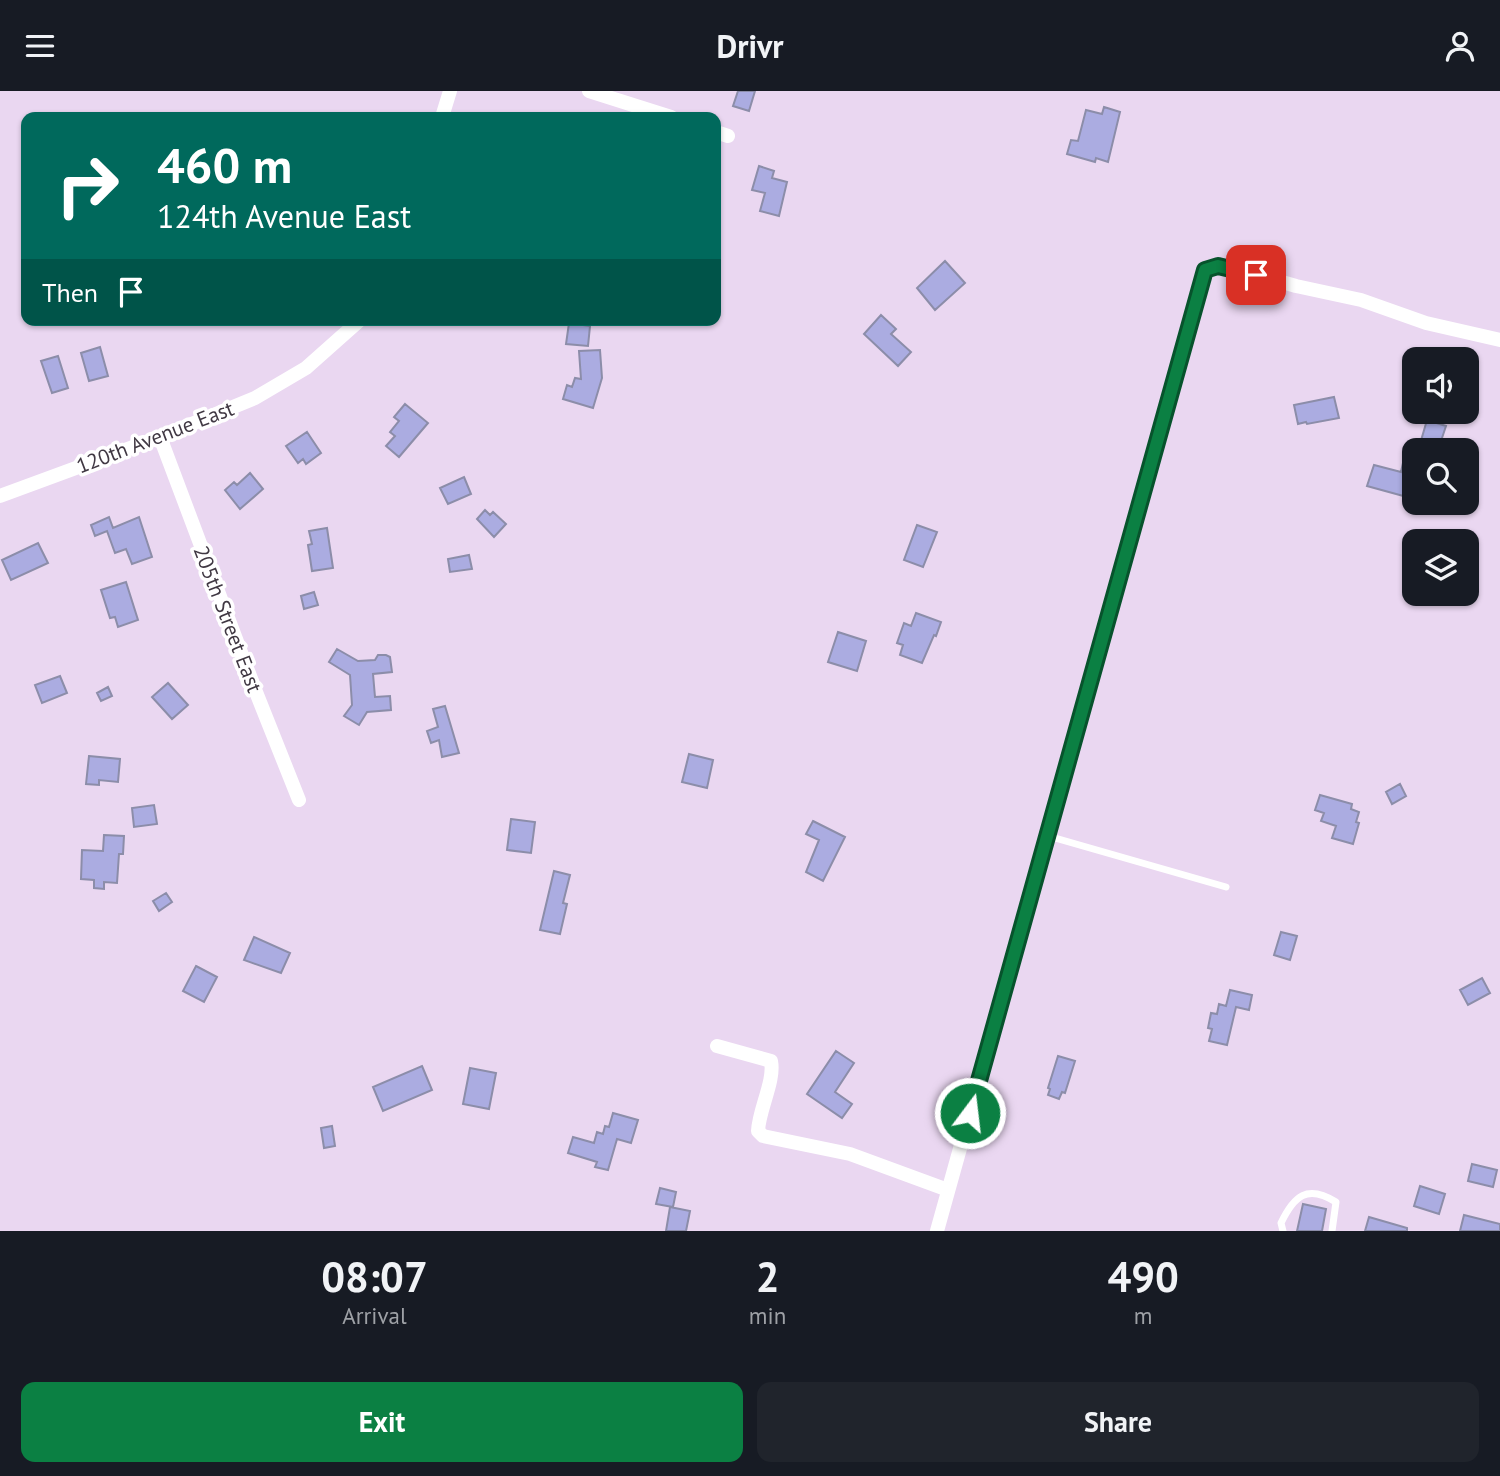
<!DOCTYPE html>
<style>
:root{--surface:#171b24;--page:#20242c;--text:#f1f3f6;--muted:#9ea1a6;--accent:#0b8043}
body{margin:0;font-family:"PT Sans",sans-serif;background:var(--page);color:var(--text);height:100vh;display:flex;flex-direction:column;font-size:26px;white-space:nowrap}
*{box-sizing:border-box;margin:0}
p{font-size:23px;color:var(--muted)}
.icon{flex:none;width:38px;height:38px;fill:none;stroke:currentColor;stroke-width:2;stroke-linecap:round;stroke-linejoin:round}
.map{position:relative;height:1140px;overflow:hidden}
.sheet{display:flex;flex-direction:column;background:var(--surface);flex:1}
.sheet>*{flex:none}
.top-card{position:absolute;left:21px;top:21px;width:700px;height:214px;border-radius:14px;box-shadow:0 2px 5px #0004;background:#00695c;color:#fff;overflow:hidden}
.buttons{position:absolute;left:1402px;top:256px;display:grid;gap:14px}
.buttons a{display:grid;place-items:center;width:77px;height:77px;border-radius:14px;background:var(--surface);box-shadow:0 2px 5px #0004;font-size:35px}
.pin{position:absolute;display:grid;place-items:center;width:60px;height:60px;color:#fff;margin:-30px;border-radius:14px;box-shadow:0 4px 10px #0006}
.me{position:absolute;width:77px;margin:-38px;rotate:15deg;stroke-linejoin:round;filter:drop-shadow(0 0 5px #0008)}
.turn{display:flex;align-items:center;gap:24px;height:147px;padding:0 21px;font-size:32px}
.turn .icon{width:91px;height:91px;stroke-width:2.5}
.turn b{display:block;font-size:49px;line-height:60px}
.then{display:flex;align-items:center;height:66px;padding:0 21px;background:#0003;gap:14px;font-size:26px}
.eta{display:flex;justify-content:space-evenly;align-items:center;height:119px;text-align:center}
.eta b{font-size:42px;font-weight:700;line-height:49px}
.cta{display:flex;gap:14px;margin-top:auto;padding:14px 21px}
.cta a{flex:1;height:80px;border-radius:14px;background:var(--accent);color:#fff;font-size:28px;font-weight:700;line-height:80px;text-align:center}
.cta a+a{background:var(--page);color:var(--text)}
header{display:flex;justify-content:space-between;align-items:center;height:91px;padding:0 21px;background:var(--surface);font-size:32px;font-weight:700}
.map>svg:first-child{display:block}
</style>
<header><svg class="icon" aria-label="menu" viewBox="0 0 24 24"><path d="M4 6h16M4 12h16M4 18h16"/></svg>Drivr<svg class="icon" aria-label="person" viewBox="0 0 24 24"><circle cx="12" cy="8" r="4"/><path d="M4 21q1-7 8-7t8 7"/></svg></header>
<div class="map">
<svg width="1500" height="1140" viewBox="0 0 1500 1140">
<rect width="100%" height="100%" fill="#ead7f1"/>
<!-- building -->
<path fill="#abace1" stroke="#8c8da9" stroke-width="2" d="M738 0H755L749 20 733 15Z
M1104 16 1120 21 1108 71 1096 67 1095 71 1067 63 1071 49 1078 50 1086 19 1102 23Z
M759 75 774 80 772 87 787 91 779 125 760 120 765 102 752 99Z
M945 170 965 192 935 219 917 197Z
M881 224 896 238 891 243 911 261 898 275 864 243Z
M569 232 590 235 588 255 566 253Z
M100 256 108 285 89 290 81 262Z
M600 259 602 287 593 317 563 308 567 294 572 296 575 287 581 288 579 260Z
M58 265 68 297 52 302 41 270Z
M1334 306 1339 327 1307 333 1306 331 1298 333 1294 314Z
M405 313 428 332 399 366 386 355 395 345 390 341 399 330 394 326Z
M1427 329 1446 335 1438 359H1421L1422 354 1420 353Z
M307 341 321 362 306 373 303 368 298 372 286 355Z
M1403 372 1414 374V386L1407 406 1367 395 1374 374 1401 381Z
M250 382 263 398 240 418 225 399 234 391 237 394Z
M464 386 471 403 448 413 440 397Z
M485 419 490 424 493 421 506 433 494 446 477 428Z
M109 426 113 437 139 426 152 466 132 473 126 458 115 462 107 440 95 445 91 434Z
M917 434 937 441 923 476 904 469Z
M327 437 333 477 312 480 308 454 312 453 309 440Z
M38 452 48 472 11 489 2 469Z
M469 464 472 478 450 481 448 468Z
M126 491 138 529 118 536 115 526 110 527 101 499Z
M314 501 318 514 304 518 301 505Z
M916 522 941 531 936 545 934 544 922 572 900 564 903 554 897 552 904 532 911 535Z
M838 541 866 550 857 580 828 571Z
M337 558 358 570 375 569 378 564H386L390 566 392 581 373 583 375 606 390 605 391 619 367 621 359 634 344 625 352 614 350 584 329 571Z
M60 585 67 602 42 612 35 594Z
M168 592 188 614 172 628 152 606Z
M108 596 112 605 101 610 97 602Z
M445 615 459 662 442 666 439 649 431 652 427 640 438 636 433 618Z
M689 663 713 669 707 697 682 691Z
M89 665 120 668 118 691 99 689V694L86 693Z
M1400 693 1406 705 1392 713 1386 701Z
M1320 704 1352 713 1351 718 1359 721 1356 731 1359 732 1353 753 1332 747 1336 735 1321 730 1324 722 1315 719Z
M154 714 157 733 134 736 132 717Z
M511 728 535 731 531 762 507 759Z
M813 730 845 746 823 790 806 781 819 749 806 743Z
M104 744 124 745 123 763H119L117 792 104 791V798L94 797V789L81 788 82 759 103 760Z
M554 780 570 784 563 812 567 813 560 843 540 839Z
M166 802 172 811 159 820 153 810Z
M1281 841 1297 845 1290 869 1274 864Z
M254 846 290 862 281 882 244 869Z
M196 875 217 886 204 911 183 900Z
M1482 887 1490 902 1468 914 1460 899Z
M1230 899 1252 904 1249 919 1236 916 1227 954 1209 950 1212 938 1208 937 1211 922 1217 923 1219 913 1226 915Z
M836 960 854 972 835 1001 852 1013 842 1027 807 1003Z
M1058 965 1075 970 1065 1002 1062 1001 1059 1008 1048 1004 1050 998 1048 997Z
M422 975 432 999 383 1020 373 996Z
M470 977 496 982 489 1018 463 1013Z
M613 1022 638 1029 631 1052 617 1048 608 1079 595 1076 597 1071 568 1062 573 1046 594 1052 597 1041 603 1043 605 1035 609 1036Z
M332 1035 335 1055 324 1057 321 1037Z
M1472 1073 1497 1079 1493 1096 1468 1090Z
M1420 1095 1445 1103 1439 1123 1414 1115Z
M660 1097 676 1101 673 1116 656 1113Z
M1303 1113 1326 1118 1322 1140H1297Z
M670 1116 690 1120 686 1140H666Z
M1464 1124 1500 1133V1140H1460Z
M1369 1126 1407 1137V1140H1365Z"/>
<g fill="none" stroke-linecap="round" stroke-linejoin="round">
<!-- lane -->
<path stroke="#fff" stroke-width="7" d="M1048 745 1226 796
M1283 1140 1281 1132C1294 1105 1307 1093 1336 1111L1332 1140"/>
<!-- street -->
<path stroke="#fff" stroke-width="14" d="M589 0 671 26
M442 26 450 0
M716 41 728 45
M160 346 256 601 299 709
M0 405 160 346 255 307 306 277 360 229
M717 955 771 970C775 990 759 1018 758 1040L763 1045 850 1063 948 1099
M937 1140 1205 179 1218 175 1237 178 1296 195 1361 209 1426 232 1500 249"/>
</g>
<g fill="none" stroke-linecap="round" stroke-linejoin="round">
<defs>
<path id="route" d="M970 1022 1205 179 1218 175 1256 184"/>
</defs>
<!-- route casing -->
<use href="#route" stroke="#07532c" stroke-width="18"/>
<!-- route -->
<use href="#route" stroke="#0b8043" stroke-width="12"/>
</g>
<g text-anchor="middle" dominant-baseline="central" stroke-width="7" stroke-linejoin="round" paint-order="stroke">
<!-- street labels -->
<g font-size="21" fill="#403843" stroke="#fff">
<text transform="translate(155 346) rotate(-21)">120th Avenue East</text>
<text transform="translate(228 528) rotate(69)">205th Street East</text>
</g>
</g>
</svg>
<div class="buttons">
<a><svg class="icon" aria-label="sound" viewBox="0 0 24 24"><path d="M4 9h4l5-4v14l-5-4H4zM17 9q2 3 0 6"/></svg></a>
<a><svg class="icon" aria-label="search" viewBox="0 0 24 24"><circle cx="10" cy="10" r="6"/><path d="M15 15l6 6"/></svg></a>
<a><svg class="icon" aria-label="layers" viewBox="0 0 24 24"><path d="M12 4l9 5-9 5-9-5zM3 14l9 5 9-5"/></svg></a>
</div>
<div class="pin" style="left:1256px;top:184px;background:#d93025"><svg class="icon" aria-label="arrive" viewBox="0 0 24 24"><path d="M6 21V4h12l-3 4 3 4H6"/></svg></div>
<svg class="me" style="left:970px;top:1022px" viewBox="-20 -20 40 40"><circle r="17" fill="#0b8043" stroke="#fff" stroke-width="3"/><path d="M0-11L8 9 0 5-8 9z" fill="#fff"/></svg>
<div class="top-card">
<div class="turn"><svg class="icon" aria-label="right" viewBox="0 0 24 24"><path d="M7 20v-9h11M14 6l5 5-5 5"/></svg><div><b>460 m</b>124th Avenue East</div></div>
<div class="then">Then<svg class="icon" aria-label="arrive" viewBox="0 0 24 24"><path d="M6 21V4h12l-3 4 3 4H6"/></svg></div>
</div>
</div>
<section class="sheet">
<div class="eta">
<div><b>08:07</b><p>Arrival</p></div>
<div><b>2</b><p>min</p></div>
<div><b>490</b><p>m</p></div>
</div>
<div class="cta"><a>Exit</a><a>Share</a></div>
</section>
